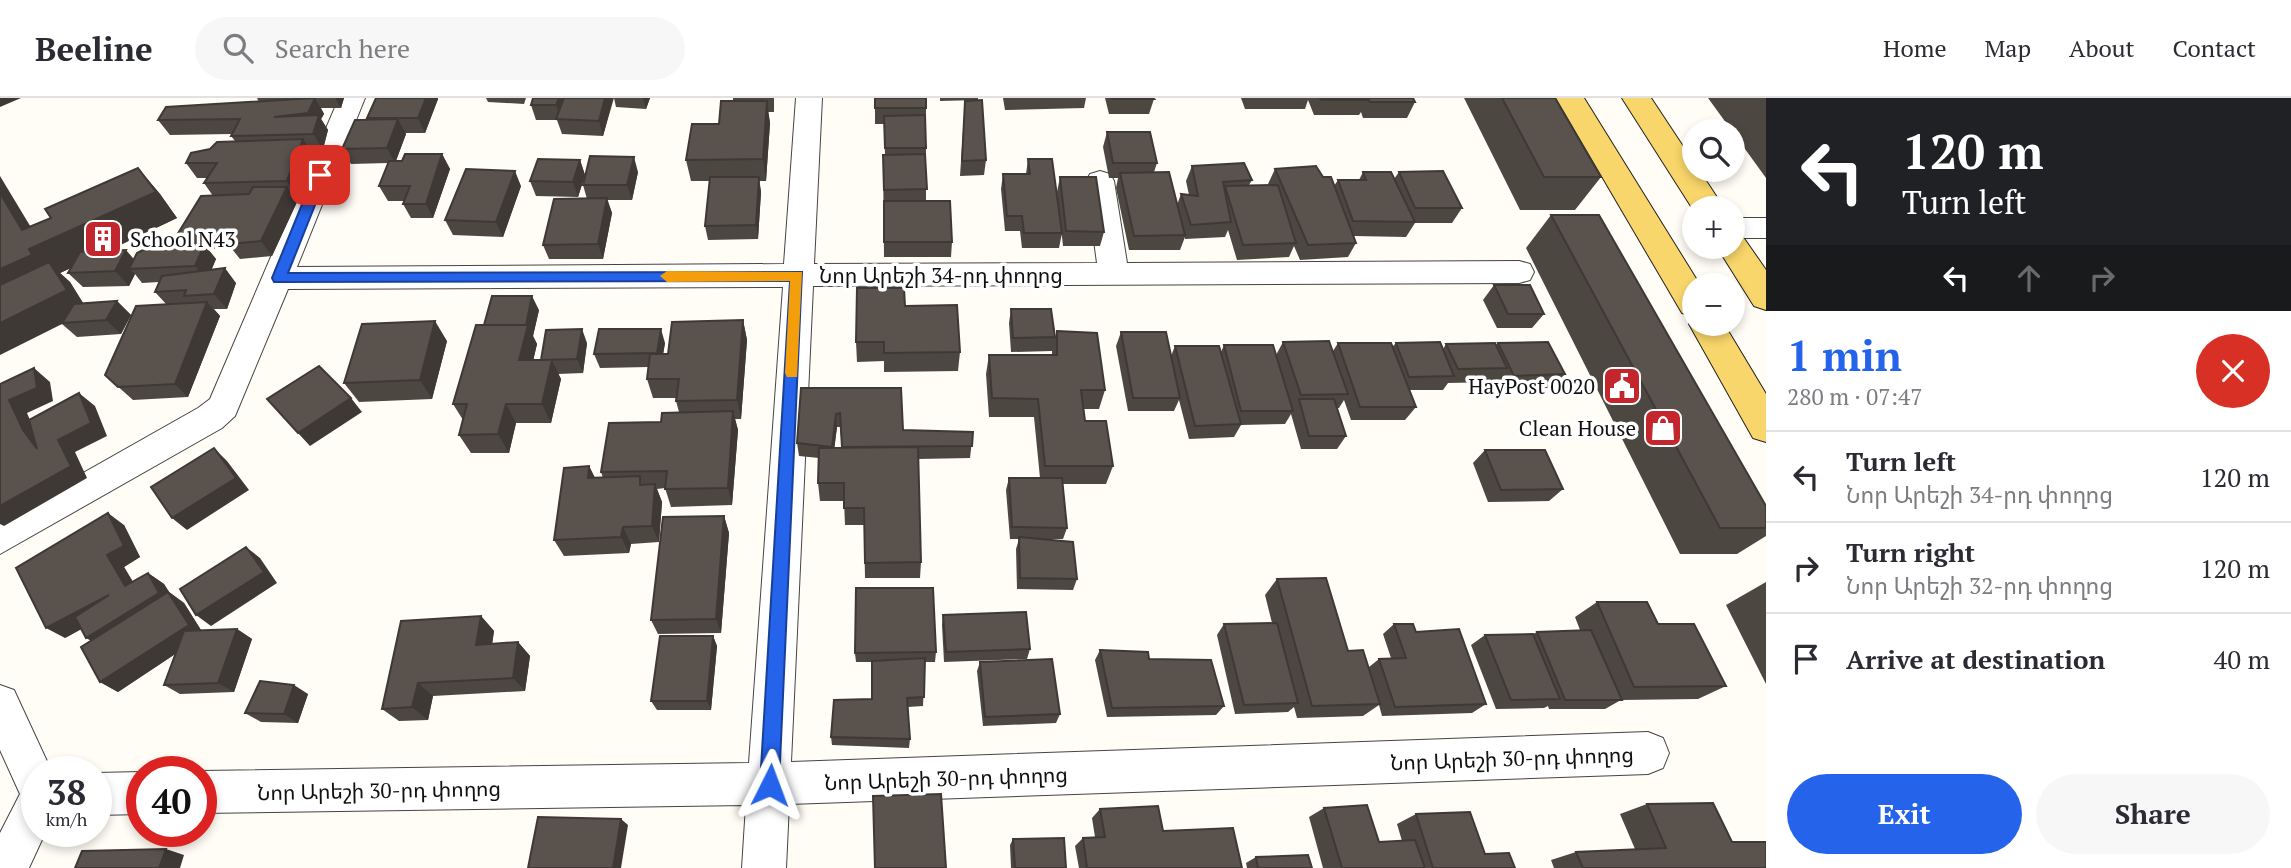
<!DOCTYPE html>
<meta charset="utf-8">
<style>
:root{--surface:#fff;--page:#f7f7f7;--text:#2b2b33;--muted:#7c7c81;--line:#e1e1e2;--accent:#2563eb}
body{margin:0;font-family:"PT Serif","Noto Sans Armenian",serif;background:var(--page);color:var(--text);height:100vh;display:flex;flex-direction:column;font-size:26px;white-space:nowrap}
*{box-sizing:border-box;margin:0}
p{font-size:23px;color:var(--muted)}
.icon{flex:none;width:38px;height:38px;fill:none;stroke:currentColor;stroke-width:2;stroke-linecap:round;stroke-linejoin:round}
.map{position:relative;flex:1;overflow:hidden}
.details{display:flex;flex-direction:column;background:var(--surface);width:525px}
.details>*{flex:none}
.hud{background:#202124;color:#fff;overflow:hidden}
.controls{position:absolute;left:1682px;top:21px;display:grid;gap:14px}
.controls a{display:grid;place-items:center;width:63px;height:63px;border-radius:50%;background:var(--surface);box-shadow:0 4px 10px #0003;font-size:35px}
.speed{position:absolute;left:21px;top:658px;display:flex;gap:14px;font-size:35px;font-weight:700;text-align:center}
.speed>*{display:grid;place-content:center;width:91px;height:91px;border-radius:50%;background:var(--surface);box-shadow:0 4px 10px #0003;line-height:1}
.speed small{font-size:18px;font-weight:400}
.speed .limit{border:10px solid #d22;background:#fff;color:#111}
.pin{position:absolute;display:grid;place-items:center;width:60px;height:60px;color:#fff;margin:-30px;border-radius:14px;box-shadow:0 4px 10px #0006}
.me{position:absolute;width:77px;margin:-38px;rotate:3deg;stroke-linejoin:round;filter:drop-shadow(0 0 5px #0008)}
.turn{display:flex;align-items:center;gap:24px;height:147px;padding:0 21px;font-size:32px}
.turn .icon{width:91px;height:91px;stroke-width:2.5}
.turn b{display:block;font-size:49px;line-height:60px}
.lanes{display:flex;align-items:center;height:66px;padding:0 21px;background:#0003;justify-content:center;gap:35px;direction:ltr}
.lanes .off{opacity:.35}
.round{display:grid;place-items:center;flex:none;width:74px;height:74px;border-radius:37px;background:var(--page)}
.head{display:flex;align-items:center;justify-content:space-between;height:119px;padding:0 21px}
h1{font-size:42px;font-weight:700;line-height:52px;color:var(--accent)}
.action{display:flex;gap:14px;margin-top:auto;padding:14px 21px}
.action a{flex:1;height:80px;border-radius:42px;background:var(--accent);color:#fff;font-size:28px;font-weight:700;line-height:80px;text-align:center}
.action a+a{background:var(--page);color:var(--text)}
ul{padding:0;list-style:none}
li{display:flex;align-items:center;gap:21px;height:91px;padding:0 21px;border-top:2px solid var(--line)}
li div{flex:1}
li b{display:block;font-size:26px}
li em{font-style:normal}
header{display:flex;align-items:center;gap:42px;box-sizing:border-box;height:98px;padding:0 35px;background:var(--surface);border-bottom:2px solid var(--line)}
header strong{font-size:33px}
nav{display:flex;gap:38px;margin-inline-start:auto;font-size:24px}
.search{width:490px;height:63px;background:var(--page);display:flex;align-items:center;gap:18px;box-sizing:border-box;padding:0 24px;border-radius:38px;color:var(--muted);font-size:26px}
main{display:flex;flex:1;min-height:0}
.map>svg:first-child{display:block}
</style>
<header>
<strong>Beeline</strong>
<div class="search"><svg class="icon" aria-label="search" viewBox="0 0 24 24"><circle cx="10" cy="10" r="6"/><path d="M15 15l6 6"/></svg>Search here</div>
<nav><a>Home</a><a>Map</a><a>About</a><a>Contact</a></nav>
</header>
<main>
<div class="map">
<svg width="1766" height="770" viewBox="0 0 1766 770">
<rect width="100%" height="100%" fill="#fffdf5"/>
<g fill="none" stroke-linecap="round" stroke-linejoin="round">
<defs>
<path id="minor" d="M339 0H365L297 169 784 166 796 0H822L814 166 1097 165 1086 83 1090 76 1100 73 1110 76 1114 83 1127 165 1519 163 1530 166 1534 174 1530 182 1519 185 813 188 791 664 1648 634 1663 640 1669 655 1663 670 1648 676 789 706 786 770H742L746 707 201 715V673L749 665 783 189 288 191 235 318 222 330 0 456V422L198 310 210 301Z
M1732 120H1766V140H1732Z
M0 587 14 592 52 674H37V733H46L29 770H0V735L20 696 0 652Z
M142 674V716L96 717V675Z"/>
<path id="major" d="M1556 0H1584L1700 187H1694V226H1724L1766 296V344L1753 340 1689 226 1693 218 1682 215Z
M1622 0H1651L1694 65V72H1699L1724 110H1694V113Z
M1732 136 1743 139 1766 172V212L1754 208 1717 149H1732Z"/>
</defs>
<!-- minor casing -->
<use href="#minor" stroke="#444" stroke-width="2"/>
<!-- major casing -->
<use href="#major" stroke="#222" stroke-width="2"/>
<!-- minor -->
<use href="#minor" fill="#fff" fill-rule="evenodd"/>
<!-- major -->
<use href="#major" fill="#f9d66b" fill-rule="evenodd"/>
</g>
<!-- wall -->
<path fill="#4d4742" fill-rule="evenodd" d="M257 0H344L341 10H321L324 16 321 21 328 32 323 51H310L313 56 297 98H293L297 104 272 158 240 161 232 151H208L216 161 211 172 236 185 227 211H214L220 218 188 299 133 302 105 277 166 206 155 194 159 184 142 185 135 176 129 188 83 189 68 175 71 170 60 175 70 184 83 205 117 203 131 217 121 236 77 239 62 226 30 128 51 120 138 70 160 96 177 120 108 153 134 161 186 147 177 137 213 98 204 85 207 80H197L186 65 210 51 235 43 231 38V36L170 37 158 22 259 4Z
M486 0H526L524 6 488 4Z
M533 0H650L646 11 616 9 614 0 603 38 562 36 557 22H536L531 7Z
M733 0H774V14H768L770 25 766 83H759L761 94 758 141 708 142 705 128 710 83H691L686 62 719 26 733 3Z
M875 0 926 10V103L952 144 951 159H884L883 57H885L884 26H875Z
M940 0H978V2L940 3Z
M1003 0H1086L1084 10 1005 12Z
M1105 0H1153L1154 1 1149 16H1109Z
M1241 0H1413L1415 4 1407 20H1363L1361 14 1359 17H1314L1308 2 1305 11H1245Z
M1464 0H1555L1601 79 1575 112H1520Z
M1708 0H1766V80L1732 33Z
M438 1 425 35H405L406 36 396 63H402L442 56 450 71 433 120H411L403 106 404 103H388L379 88 388 65 351 66 342 51 368 21 367 20Z
M965 3 986 62 984 77 960 78Z
M1107 34 1157 65 1154 74 1177 107 1181 96 1189 97 1186 83 1192 68 1252 82 1249 87H1269L1268 86 1275 71 1323 79 1334 88 1338 82H1359L1363 74 1394 81 1399 74 1462 110 1452 125H1415L1406 139 1354 138 1356 145 1348 159 1300 162 1294 148 1289 159 1237 162 1228 132 1225 139 1185 141V139L1180 152H1129L1116 90 1118 80H1109L1103 49Z
M1028 61 1062 135 1059 150H1022L1020 133H1005L1001 91 1003 76H1026Z
M580 62 585 77 578 99 536 98 530 83Z
M638 74 632 102H607L612 115 603 161H549L543 147 587 101 583 87Z
M1060 79 1104 134 1100 148H1063L1057 94Z
M521 88 503 139 453 137 445 122Z
M1551 117 1766 408V438L1737 456H1680L1526 150Z
M1494 187 1544 216 1532 230H1497L1483 202Z
M905 208 960 254 958 273 884 274V263L857 264 856 244Z
M1011 211 1055 239 1057 233 1105 292 1099 311H1083L1085 323 1113 368 1106 386H1063L1067 430 1063 441H1040L1077 481 1073 492 1017 491 1016 451 1019 441H1010L1006 392 1009 380H1040L1034 319H989L986 276 989 257H1052V253L1011 254 1009 225Z
M539 212 533 238 537 246 533 262H541L587 245 583 275 558 276 561 281 551 325H516L509 355H471L459 337 463 322 453 306 484 227Z
M743 222 747 242 741 321H735L738 332 732 407 671 409 665 390 657 391 662 404 659 444 631 446 629 455 564 458 554 442 589 368 595 380H603L601 374 661 324 679 314 676 303V300H653L647 281 649 269 600 270 594 256 665 245 663 256H668Z
M1121 234 1171 258 1175 248 1221 254 1224 247 1276 257 1283 244 1333 253 1338 245 1393 248 1396 245 1443 251 1446 246 1496 247 1498 245 1565 276 1552 290 1502 291 1497 281 1495 284 1448 285 1443 292H1409L1416 309 1405 322H1351L1344 302 1339 310H1337L1346 338 1337 351H1301L1291 316 1285 326 1241 327 1234 339 1189 341 1179 302 1174 313H1128L1116 248Z
M447 243 432 301 359 304 344 285Z
M801 290 903 332 973 334 970 360 918 361 921 464 920 480H865L864 427H845L844 403H820L818 385 819 360 799 358 797 345ZM837 329H840L842 350H834Z
M1485 352 1563 391 1549 403 1488 404 1473 365Z
M724 418 729 435 721 535 658 536 651 522Z
M124 427 140 459 124 469 133 484 148 475 164 486 169 494 184 505 201 532 237 531 252 541 234 594 180 596 164 587 175 556 118 594 100 584 91 543 81 531 65 540Z
M1277 481 1348 553 1369 569 1379 561 1391 560 1383 536 1394 526 1416 534 1486 606 1472 615 1382 618 1379 607 1363 618 1297 620 1294 609 1288 614 1235 616 1217 537 1224 526 1272 525 1265 497Z
M1766 484V586L1726 507Z
M1597 504 1658 526 1726 588 1698 601 1621 602 1605 611H1549L1548 608 1544 610 1496 611 1471 547 1485 537 1533 536 1537 534 1580 532 1575 519Z
M943 517 1030 551 1027 561 944 564 942 527Z
M481 518 494 533 492 546 518 544 530 558 525 593 433 598 428 622 399 623 382 611Z
M713 538 717 548 711 612H657L651 603Z
M1100 552 1149 561 1224 608 1216 617 1107 619 1095 562Z
M936 554 935 564H925L923 608 908 609 910 641 909 650 832 647 831 639 872 601V564H856L855 555Z
M980 564 1060 616 1056 625 983 628 977 573Z
M308 596 298 625 261 624 245 615Z
M1647 706 1732 744 1766 770H1554L1551 762 1576 754 1635 751 1620 716Z
M1324 710 1379 744 1402 743 1397 726 1416 716 1485 756 1515 770H1323L1309 719Z
M1100 711 1163 733 1242 770H1079L1075 748 1083 740 1095 739 1092 720Z
M1013 741 1066 770H1011L1010 747Z
M1256 759 1312 770H1247L1246 765Z"/>
<!-- shaded-wall -->
<path fill="#3f3936" d="M0 0H21L0 9Z
M315 0 324 16 321 21 328 32 323 51 313 36 274 19Z
M335 0H344L341 10Z
M426 0H438V1L425 35 418 20Z
M559 0H569L561 22 556 7Z
M605 0H613L603 38 599 23Z
M643 0H650L646 11Z
M767 3 770 25 766 83 763 61Z
M398 21 406 36 395 65 387 50Z
M303 41 313 56 297 98 287 83Z
M442 56 450 71 433 120 426 106Z
M634 59 638 74 632 102 627 87Z
M580 62 585 77 578 99 573 84Z
M138 70 160 96 177 120 60 175 70 184 88 213 0 257V171L29 151 22 132 0 95V78L41 146Z
M515 73 521 88 503 139 496 124Z
M759 79 761 94 758 141 756 127Z
M287 89 297 104 272 158 261 143Z
M607 100 612 115 603 161 598 146Z
M204 147 216 161 207 183 195 168Z
M126 152 139 167 129 171 135 176 129 188 115 173Z
M225 170 236 185 227 211 214 196Z
M532 198 539 212 533 238 537 246 529 281 519 262Z
M117 203 131 217 121 236 106 222Z
M207 204 220 218 188 299 175 286Z
M743 222 747 242 741 321 737 302Z
M435 223 447 243 432 301 420 282Z
M582 231 587 245 583 275 577 261Z
M661 231 665 245 661 269 657 255Z
M552 262 561 281 551 325 542 306Z
M34 270 50 284 53 303 27 315 40 345 37 351 23 332 9 302Z
M79 295 95 308 107 338 75 354 87 380 4 428 0 426V408L58 342Z
M351 300 362 314 310 348 298 335Z
M506 306 516 325 509 355 498 336Z
M733 313 738 332 732 407 728 390Z
M836 316 837 329 833 362 832 349Z
M214 350 227 363 249 392 187 432 172 420Z
M589 368 598 386 588 380Z
M655 386 662 404 659 444 652 428Z
M108 415 124 427 140 459 124 469 142 499 125 488 107 457Z
M724 418 729 435 721 535 716 521Z
M623 429 631 446 629 455 621 439Z
M246 449 260 460 277 485 211 528 196 517Z
M148 475 164 486 169 494 184 505 204 537 118 594 100 584 104 550 86 540Z
M109 497 126 507 65 540 46 530Z
M481 518 494 533 490 561 476 547Z
M237 531 252 541 234 594 218 585Z
M713 538 717 548 711 612 707 603Z
M518 544 530 558 525 593 513 580Z
M418 585 433 598 428 622 412 609Z
M294 587 308 596 298 625 284 616Z
M621 721 628 727 621 770H613Z
M166 751 184 757 180 770H159Z"/>
<!-- building -->
<path fill="#5a524d" stroke="#3f3936" stroke-width="2" d="M315 0 308 15 274 19 319 17 313 36 231 38 240 21 158 22 166 9Z
M376 0H426L418 20H367Z
M533 0H559L556 7H531Z
M564 0H605L599 23 556 21Z
M875 0H926V10H875Z
M1112 0H1153L1154 1H1112Z
M1320 0H1366L1367 2H1321Z
M1368 0H1413L1415 4H1370Z
M1502 0H1555L1601 79H1544Z
M982 2 986 62 962 63 965 3Z
M721 3H767L763 61 686 62 692 26H719Z
M925 17 926 50H885L884 18Z
M398 21 387 50 342 51 355 22Z
M1107 34H1150L1157 65H1113Z
M303 41 287 83 204 85 217 65H186L191 55 210 51 217 44Z
M405 56H442L426 106H403L410 88H379L389 63H402Z
M925 56 927 91 884 92 883 57Z
M590 58 634 59 627 87H583Z
M538 61 580 62 573 84 530 83Z
M1028 61H1052L1062 135H1024L1022 118H1007L1003 76H1030Z
M1244 65 1252 82 1223 84 1231 124 1191 127 1181 96 1198 98 1192 68Z
M1316 68 1323 79H1331L1356 145 1308 147 1275 71Z
M138 70 156 94 29 151 32 157 0 171V95L22 132 51 120 45 111Z
M466 71 515 73 496 124 445 122Z
M1443 73 1462 110H1415L1399 74Z
M1169 74 1185 137 1134 138 1120 75Z
M1363 74H1391L1415 124 1353 123 1338 82H1366Z
M710 79H759L756 127 705 128Z
M1060 79H1096L1104 134 1066 133Z
M1278 87 1296 145 1243 147 1225 88Z
M253 89H287L261 143 229 146 232 136 177 137 201 98 249 96Z
M607 100 598 146 543 147 554 101Z
M884 103H950L952 144H884Z
M1551 117H1599L1766 408V430H1720Z
M204 147 195 168 129 171 137 155 149 149Z
M126 152 115 173 68 175 80 154Z
M49 164 67 192 0 225V187Z
M225 170 214 196 184 198 186 192 155 194 162 178Z
M1494 187H1530L1544 216H1508Z
M857 190H904L905 208 957 207 960 254 884 255V244H856Z
M492 198H532L526 227H484Z
M117 203 106 222 62 225 74 206Z
M207 204 175 286 118 289 105 277 136 208Z
M1011 211H1051L1055 239 1013 240Z
M743 222 737 302 676 303 679 281H647L650 256H668L672 224Z
M435 223 420 282 344 285 362 226Z
M476 227H528L519 262H552L542 306H506L498 336 459 337 467 306H453Z
M582 231 577 261 541 262 546 232Z
M599 231H661L657 255 594 256Z
M1057 233 1097 235 1105 292H1081L1085 323H1106L1113 368H1045L1038 301 992 300 989 257H1057Z
M1121 234H1166L1180 300H1133Z
M1329 243 1348 296 1301 297 1283 244Z
M1440 244 1454 278 1409 279 1396 245Z
M1548 244 1565 276 1514 278 1498 245Z
M1338 245H1391L1416 309H1360Z
M1495 245 1507 270 1458 271 1446 246Z
M1224 247H1273L1293 313H1241Z
M1175 248H1219L1241 326 1195 328Z
M319 268 351 300 298 335 267 301Z
M34 270 37 290 9 302 23 332 37 351 29 322 79 295 91 325 58 342 71 368 0 408V286Z
M801 290H901L903 332 973 334 972 348 842 349 840 315 836 316 832 349 797 345Z
M1299 301H1334L1346 338H1309Z
M733 313 728 390 665 391 667 373 601 374 609 325 661 324 662 315Z
M918 349 921 464 865 465 864 410H844V385H818L819 350Z
M214 350 236 380 172 420 151 389Z
M1485 352H1545L1563 391 1501 392Z
M589 368 588 380 640 378V387L655 386 652 428 623 429 621 439 554 442 564 370Z
M1009 380H1062L1067 430 1012 429Z
M108 415 124 448 107 457 125 488 148 475 159 495 86 540 75 519 109 497 46 530 16 470Z
M724 418 716 521 651 522 663 419Z
M1019 439 1073 444 1077 481 1020 480Z
M246 449 264 474 196 517 180 491Z
M1326 480 1348 553 1363 552 1380 606 1312 608 1277 481Z
M856 490H933L936 554 855 555Z
M168 494 189 527 100 584 81 549Z
M1597 504H1647L1658 526H1694L1726 588 1634 589Z
M1026 514 1030 551 946 554 943 517Z
M481 518 476 547 518 544 513 580 418 585 412 609 382 611 401 523Z
M1277 525 1298 605 1244 607 1224 526Z
M1394 526H1413L1416 534 1459 531 1486 606 1395 609 1379 561 1406 560Z
M237 531 218 585 164 587 184 533Z
M1591 532 1622 602H1565L1537 534Z
M1533 536 1560 601 1511 602 1485 537Z
M660 538H713L707 603H651Z
M1100 552 1148 554 1149 561 1211 562 1224 608 1112 610Z
M925 560 924 599 907 600 910 641 831 639 834 602 872 601V563Z
M1052 561 1060 616 985 619 980 564Z
M260 583 294 587 284 616 245 615Z
M941 696 946 770H875L873 698Z
M1713 705 1732 744H1766V770H1583L1576 754 1666 750 1647 706Z
M1367 707 1379 744 1415 742 1425 770H1342L1324 710Z
M1158 708 1163 733 1233 730 1242 770H1087L1083 740 1105 739 1100 711Z
M1470 714 1485 756 1509 755 1515 770H1433L1416 716Z
M538 719 621 721 613 770H528Z
M1064 740 1066 770H1015L1013 741Z
M166 751 159 770H75L82 753Z
M1308 757 1312 770H1258L1256 759Z"/>
<!-- route -->
<path fill="#2563eb" stroke="#184099" stroke-width="2" d="M320 73 327 77 288 175 802 174 779 687 776 693 770 696 763 693 760 687 790 183 274 184 272 180 314 77Z"/>
<!-- slow -->
<path fill="#f59e0b" d="M667 173 802 174 797 279H787L785 275 790 183 667 184 660 178Z"/>
<!-- icons -->
<defs>
<symbol id="building-square" viewBox="-11 -11 22 22"><rect x="-9" y="-9" width="18" height="18" rx="4" fill="#c4262e" stroke="#fff"/><path d="M-4-6H4V6H1V3H-1V6H-4ZM-2.5-4.3h1.7v1.8h-1.7ZM.8-4.3h1.7v1.8H.8ZM-2.5-1h1.7V.8h-1.7ZM.8-1h1.7V.8H.8Z" fill="#fff"/></symbol>
<symbol id="civic-square" viewBox="-11 -11 22 22"><rect x="-9" y="-9" width="18" height="18" rx="4" fill="#c4262e" stroke="#fff"/><path d="M-.6-6.5H3V-4.5H.6V-3L4-1V1h2V6H-6V1h2V-1L-.6-3ZM-1.2 2.5V6h2.4V2.5Z" fill="#fff"/></symbol>
<symbol id="shop-square" viewBox="-11 -11 22 22"><rect x="-9" y="-9" width="18" height="18" rx="4" fill="#c4262e" stroke="#fff"/><path d="M-5-2.5h2.3a2.7 3.5 0 0 1 5.4 0H5L5.5 6h-11ZM-1.5-2.5h3a1.5 2.3 0 0 0-3 0Z" fill="#fff"/></symbol>
</defs>
<g fill-rule="evenodd">
<use href="#building-square" x="81" y="119" width="44" height="44"/>
<use href="#civic-square" x="1600" y="266" width="44" height="44"/>
<use href="#shop-square" x="1641" y="308" width="44" height="44"/>
</g>
<g text-anchor="middle" dominant-baseline="central" stroke-width="7" stroke-linejoin="round" paint-order="stroke">
<!-- poi labels -->
<g font-size="21" fill="#111" stroke="#fff" text-anchor="end">
<text x="130" y="141" text-anchor="start">School N43</text>
<text x="1595" y="288">HayPost 0020</text>
<text x="1636" y="330">Clean House</text>
</g>
<!-- street labels -->
<g font-size="21" fill="#111" stroke="#fff">
<text x="941" y="177">Նոր Արեշի 34-րդ փողոց</text>
<text transform="translate(1512 660) rotate(-2)">Նոր Արեշի 30-րդ փողոց</text>
<text transform="translate(946 680) rotate(-2)">Նոր Արեշի 30-րդ փողոց</text>
<text transform="translate(379 692) rotate(-1)">Նոր Արեշի 30-րդ փողոց</text>
</g>
</g>
</svg>
<div class="controls">
<a><svg class="icon" aria-label="search" viewBox="0 0 24 24"><circle cx="10" cy="10" r="6"/><path d="M15 15l6 6"/></svg></a>
<a>+</a>
<a>−</a>
</div>
<div class="speed"><div>38<small>km/h</small></div><div class="limit">40</div></div>
<div class="pin" style="left:320px;top:77px;background:#d93025"><svg class="icon" aria-label="arrive" viewBox="0 0 24 24"><path d="M6 21V4h12l-3 4 3 4H6"/></svg></div>
<svg class="me" style="left:770px;top:687px" viewBox="-20 -20 40 40"><path d="M0-17L14 15 0 8-14 15z" fill="#2563eb" stroke="#fff" stroke-width="4"/></svg>
</div>
<section class="details">
<div class="hud">
<div class="turn"><svg class="icon" aria-label="left" viewBox="0 0 24 24"><path d="M17 20v-9H6M10 6l-5 5 5 5"/></svg><div><b>120 m</b>Turn left</div></div>
<div class="lanes"><svg class="icon" aria-label="left" viewBox="0 0 24 24"><path d="M17 20v-9H6M10 6l-5 5 5 5"/></svg><svg class="icon off" aria-label="ahead" viewBox="0 0 24 24"><path d="M12 20V5M6 11l6-6 6 6"/></svg><svg class="icon off" aria-label="right" viewBox="0 0 24 24"><path d="M7 20v-9h11M14 6l5 5-5 5"/></svg></div>
</div>
<div class="head"><div><h1>1 min</h1><p>280 m · 07:47</p></div><a class="round" style="background:#d93025;color:#fff"><svg class="icon" aria-label="close" viewBox="0 0 24 24"><path d="M6 6l12 12M18 6L6 18"/></svg></a></div>
<ul>
<li><svg class="icon" aria-label="left" viewBox="0 0 24 24"><path d="M17 20v-9H6M10 6l-5 5 5 5"/></svg><div><b>Turn left</b><p>Նոր Արեշի 34-րդ փողոց</p></div><em>120 m</em></li>
<li><svg class="icon" aria-label="right" viewBox="0 0 24 24"><path d="M7 20v-9h11M14 6l5 5-5 5"/></svg><div><b>Turn right</b><p>Նոր Արեշի 32-րդ փողոց</p></div><em>120 m</em></li>
<li><svg class="icon" aria-label="arrive" viewBox="0 0 24 24"><path d="M6 21V4h12l-3 4 3 4H6"/></svg><div><b>Arrive at destination</b></div><em>40 m</em></li>
</ul>
<div class="action"><a>Exit</a><a>Share</a></div>
</section>
</main>
